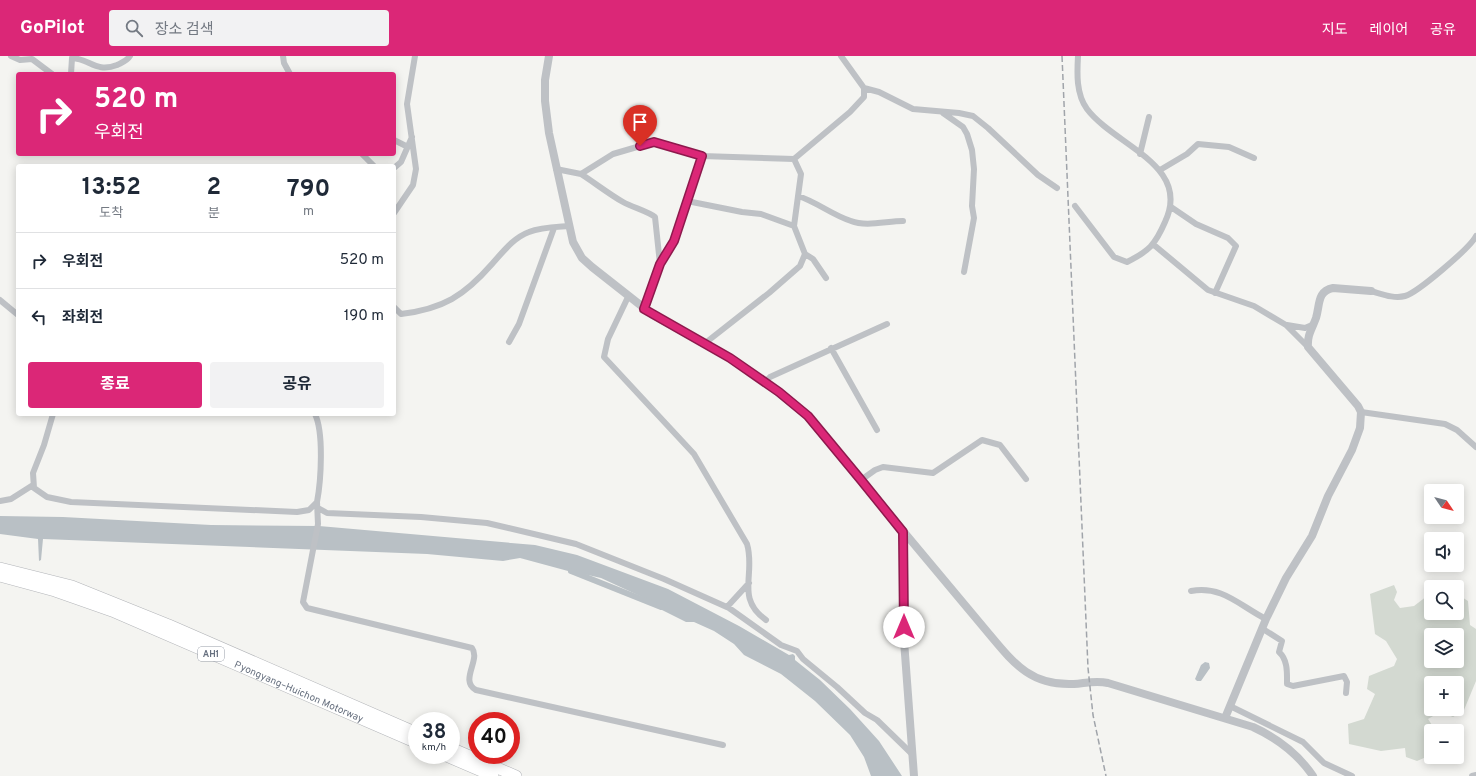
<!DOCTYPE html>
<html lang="ko">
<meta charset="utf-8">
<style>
:root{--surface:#fff;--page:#f2f2f3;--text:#1f2937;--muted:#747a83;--line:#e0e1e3;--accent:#db2777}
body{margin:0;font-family:Overpass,"Noto Sans KR",sans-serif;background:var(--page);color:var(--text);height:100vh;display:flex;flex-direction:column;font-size:15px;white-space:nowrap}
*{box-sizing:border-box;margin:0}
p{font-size:13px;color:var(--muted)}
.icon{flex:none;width:22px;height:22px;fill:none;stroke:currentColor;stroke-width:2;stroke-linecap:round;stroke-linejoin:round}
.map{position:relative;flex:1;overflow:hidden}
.panel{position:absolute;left:16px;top:108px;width:380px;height:252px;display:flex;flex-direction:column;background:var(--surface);border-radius:4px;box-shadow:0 2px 10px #0003}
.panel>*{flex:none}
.top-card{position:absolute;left:16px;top:16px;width:380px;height:84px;border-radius:4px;box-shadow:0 2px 10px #0003;background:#db2777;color:#fff;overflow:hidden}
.needle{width:26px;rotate:125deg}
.fabs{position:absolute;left:1424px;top:428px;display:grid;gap:8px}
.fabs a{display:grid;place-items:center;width:40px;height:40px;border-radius:4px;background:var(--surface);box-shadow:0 2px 10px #0003;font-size:20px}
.speed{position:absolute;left:408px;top:656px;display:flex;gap:8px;font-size:20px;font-weight:700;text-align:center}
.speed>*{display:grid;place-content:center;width:52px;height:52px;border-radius:50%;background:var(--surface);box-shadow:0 2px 10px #0003;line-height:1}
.speed small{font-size:10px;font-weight:400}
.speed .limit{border:6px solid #d22;background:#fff;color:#111}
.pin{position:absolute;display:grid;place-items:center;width:34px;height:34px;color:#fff;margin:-41px -17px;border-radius:50% 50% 50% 0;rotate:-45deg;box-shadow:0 0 4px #0007}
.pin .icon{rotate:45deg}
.me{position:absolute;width:44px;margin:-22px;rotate:0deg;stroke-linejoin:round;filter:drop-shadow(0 0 3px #0008)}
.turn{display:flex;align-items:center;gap:14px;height:84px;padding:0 12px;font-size:18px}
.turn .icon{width:52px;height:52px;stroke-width:2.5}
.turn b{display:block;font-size:28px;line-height:34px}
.eta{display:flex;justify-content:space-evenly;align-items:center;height:68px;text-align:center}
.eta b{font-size:24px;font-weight:700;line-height:28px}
.button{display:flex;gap:8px;margin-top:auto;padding:8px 12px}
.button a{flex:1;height:46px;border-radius:4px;background:var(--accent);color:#fff;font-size:16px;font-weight:700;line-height:46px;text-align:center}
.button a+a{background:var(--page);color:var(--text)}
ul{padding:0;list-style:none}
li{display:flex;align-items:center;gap:12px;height:56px;padding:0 12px;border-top:1px solid var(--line)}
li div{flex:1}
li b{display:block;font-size:15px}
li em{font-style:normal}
header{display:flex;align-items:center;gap:24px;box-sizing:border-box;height:56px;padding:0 20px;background:var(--accent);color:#fff}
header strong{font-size:19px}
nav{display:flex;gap:22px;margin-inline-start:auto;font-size:14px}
.search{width:280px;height:36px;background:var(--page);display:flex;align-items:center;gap:10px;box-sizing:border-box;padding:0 14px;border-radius:4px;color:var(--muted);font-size:15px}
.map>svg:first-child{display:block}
</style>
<header>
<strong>GoPilot</strong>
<div class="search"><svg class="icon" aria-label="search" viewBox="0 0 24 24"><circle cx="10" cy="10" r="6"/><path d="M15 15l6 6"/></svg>장소 검색</div>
<nav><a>지도</a><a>레이어</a><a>공유</a></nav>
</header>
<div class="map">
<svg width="1476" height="720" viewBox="0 0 1476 720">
<rect width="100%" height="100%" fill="#f4f4f1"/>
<!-- green -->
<path fill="#d3d9d1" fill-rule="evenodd" d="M1394 529 1397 536 1394 544 1400 552 1414 550 1431 537V557H1457V538L1468 545 1470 569 1476 573V625L1464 654 1453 661 1440 656 1428 663 1436 675H1431V699L1417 705 1406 701 1405 692 1381 695 1349 688 1348 668 1364 663 1375 638 1367 633 1369 620 1394 610 1397 603 1386 585 1375 578 1370 538ZM1431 579H1457V605H1431ZM1431 627H1457V653H1431Z"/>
<!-- water -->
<path fill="#b9c0c5" d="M0 460 63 461 211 469 319 470 535 489 577 499 668 533 739 570 789 599 793 598 795 600V604L820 624 850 653 879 685 902 720H871L864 701 850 679 815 645 781 618 744 599 734 588 714 575 694 566H686L660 553 642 541 601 522 579 517 571 518 568 515 520 502 503 505 427 498 43 483 41 504 39 505 38 483 0 478Z
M1205 606 1209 607 1210 612 1201 625H1197L1195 623 1201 609Z"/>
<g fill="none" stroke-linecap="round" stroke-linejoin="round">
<!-- canal -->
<path stroke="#b9c0c5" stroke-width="6" d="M571 515 661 551"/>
<defs>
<g id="motorway">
<path d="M0 512 72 530 169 569 417 677"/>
<path id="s1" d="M0 520 55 535 112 555 417 687"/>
<path d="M451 692 516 720"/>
<path d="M444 699 493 720"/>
</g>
</defs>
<!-- motorway casing -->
<use href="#motorway" stroke="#b3b5b9" stroke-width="12"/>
<!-- minor -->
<path stroke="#bec1c5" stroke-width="6" d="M11 0 20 4 32 3 52 18
M283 0 284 7 290 18
M71 18 72 2C90 3 96 17 117 9 123 6 127 5 130 0
M864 32 879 36 913 53 959 57 973 60 988 72 1038 119 1057 132
M943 57 963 71 967 78 972 94 974 113 972 150 974 162 964 216
M394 84 406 90
M362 98 374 110
M1140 98 1149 61
M794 103 801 118 794 170 805 198 813 203 826 222
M394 112 401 106 412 81
M556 113 581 118 613 98 654 86 702 100 794 103 850 56 864 41V32L841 0
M1160 114 1187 98 1198 88 1229 91 1254 102
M581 118C595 127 609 138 623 146 632 151 649 156 655 161L660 208
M798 140C817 146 832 159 851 165 866 171 887 165 903 165
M687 145 742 156 761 158 794 170
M1075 150 1114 201 1127 206C1149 195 1155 189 1165 166 1192 109 1115 90 1087 53 1076 38 1077 17 1078 0
M1171 151 1196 168 1228 182 1236 190 1215 237
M394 157 413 129 416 113 407 48 415 0
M1154 189 1208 234 1254 250 1286 269 1308 291
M1371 235C1382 238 1394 243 1405 240 1417 237 1470 192 1476 180
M628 241 608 283 604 301 694 398 747 488C756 518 735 542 766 564
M0 244 18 259
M394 251 401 258C443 253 464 240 492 208 503 196 513 182 529 176 541 171 556 171 569 170
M644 253 660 208 674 185 702 100
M1287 269 1305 272 1312 269
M509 286 519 268 554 172
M704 288 769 237 800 210 805 198
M831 292 877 374
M765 326 770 321 887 268
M1361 356 1445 368 1457 374 1476 391
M53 358 44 389 33 417 34 432 47 441 71 446 297 456 309 454 317 446C321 425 324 377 315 358
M861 424 875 414 883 411 933 417 982 384 1000 389 1026 423
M0 445 11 443 33 429
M317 446 318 468 303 546 307 552 472 592C481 604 459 625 476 634L723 689
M318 452 327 457 421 461 487 467 576 488 664 523 729 552 781 589 797 595 803 603 837 631 865 657 877 664 912 698
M1191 535C1222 529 1240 550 1266 563
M727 551 749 527
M1263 573 1282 585 1279 596C1288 604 1287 617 1287 628L1293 630 1344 620 1347 626 1346 637
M1230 650 1303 686 1324 707 1352 720
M1472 720 1476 719"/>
<!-- tertiary -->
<path stroke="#bec1c5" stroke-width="8" d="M549 0 545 24V45L549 77 573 186 582 202 592 211 653 259 730 302 765 326 807 360 990 579C1015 609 1032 630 1074 628 1086 627 1096 624 1108 627L1253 671C1277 682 1298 698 1313 720
M903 476V571L914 720
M1225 662 1266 563 1286 522 1312 480 1328 440 1352 394 1360 372 1361 356 1358 350 1308 291C1307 279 1312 273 1316 262 1320 249 1317 235 1333 232L1371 235"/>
<!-- motorway -->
<use href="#motorway" stroke="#fff" stroke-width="11"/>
<!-- rail -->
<path stroke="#a0a4aa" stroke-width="1.5" stroke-dasharray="6 3" stroke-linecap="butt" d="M1062 0 1088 612 1093 659 1106 720"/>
</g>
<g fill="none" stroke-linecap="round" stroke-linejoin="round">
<defs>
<path id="route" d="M640 90 654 86 702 100 674 185 660 208 644 253 730 302 779 336 808 360 861 424 903 476 904 571"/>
</defs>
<!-- route casing -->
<use href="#route" stroke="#8e194d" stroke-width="10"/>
<!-- route -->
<use href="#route" stroke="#db2777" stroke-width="7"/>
</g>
<g text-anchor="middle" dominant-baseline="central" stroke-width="4" stroke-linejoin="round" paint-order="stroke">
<!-- shield labels -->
<rect fill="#fff" stroke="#959ba5" stroke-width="1" x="198" y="591" width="26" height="14" rx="3"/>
<g font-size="9" font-weight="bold" fill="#67707f">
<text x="211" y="598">AH1</text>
</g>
<!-- street labels -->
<g font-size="10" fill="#67707f" stroke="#fff">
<text stroke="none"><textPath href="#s1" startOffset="321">Pyongyang–Huichon Motorway</textPath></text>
</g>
</g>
</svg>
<div class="fabs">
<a><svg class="needle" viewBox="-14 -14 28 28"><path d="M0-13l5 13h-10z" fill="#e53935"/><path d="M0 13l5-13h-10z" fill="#747a83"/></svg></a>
<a><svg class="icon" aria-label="sound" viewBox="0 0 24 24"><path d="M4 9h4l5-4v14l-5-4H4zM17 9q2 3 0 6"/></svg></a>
<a><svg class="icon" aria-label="search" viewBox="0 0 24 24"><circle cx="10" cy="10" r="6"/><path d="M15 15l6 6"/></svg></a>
<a><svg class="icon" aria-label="layers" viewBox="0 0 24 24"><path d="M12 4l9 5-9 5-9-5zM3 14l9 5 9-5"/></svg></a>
<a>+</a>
<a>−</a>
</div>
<div class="speed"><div>38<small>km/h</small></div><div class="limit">40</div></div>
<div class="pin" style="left:640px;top:90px;background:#d93025"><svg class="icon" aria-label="arrive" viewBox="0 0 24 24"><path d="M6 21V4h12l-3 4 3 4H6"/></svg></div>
<svg class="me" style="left:904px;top:571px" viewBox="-20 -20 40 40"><circle r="19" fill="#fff"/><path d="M0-13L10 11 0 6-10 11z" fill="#db2777"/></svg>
<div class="top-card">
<div class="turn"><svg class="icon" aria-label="right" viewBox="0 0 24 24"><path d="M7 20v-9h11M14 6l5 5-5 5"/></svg><div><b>520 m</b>우회전</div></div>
</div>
<section class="panel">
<div class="eta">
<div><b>13:52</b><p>도착</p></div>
<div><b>2</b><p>분</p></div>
<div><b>790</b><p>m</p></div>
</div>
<ul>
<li><svg class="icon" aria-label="right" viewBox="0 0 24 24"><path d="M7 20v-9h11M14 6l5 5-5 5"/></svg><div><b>우회전</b></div><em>520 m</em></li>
<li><svg class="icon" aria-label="left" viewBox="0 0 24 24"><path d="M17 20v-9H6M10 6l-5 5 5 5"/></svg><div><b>좌회전</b></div><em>190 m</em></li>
</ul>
<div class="button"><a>종료</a><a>공유</a></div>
</section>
</div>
